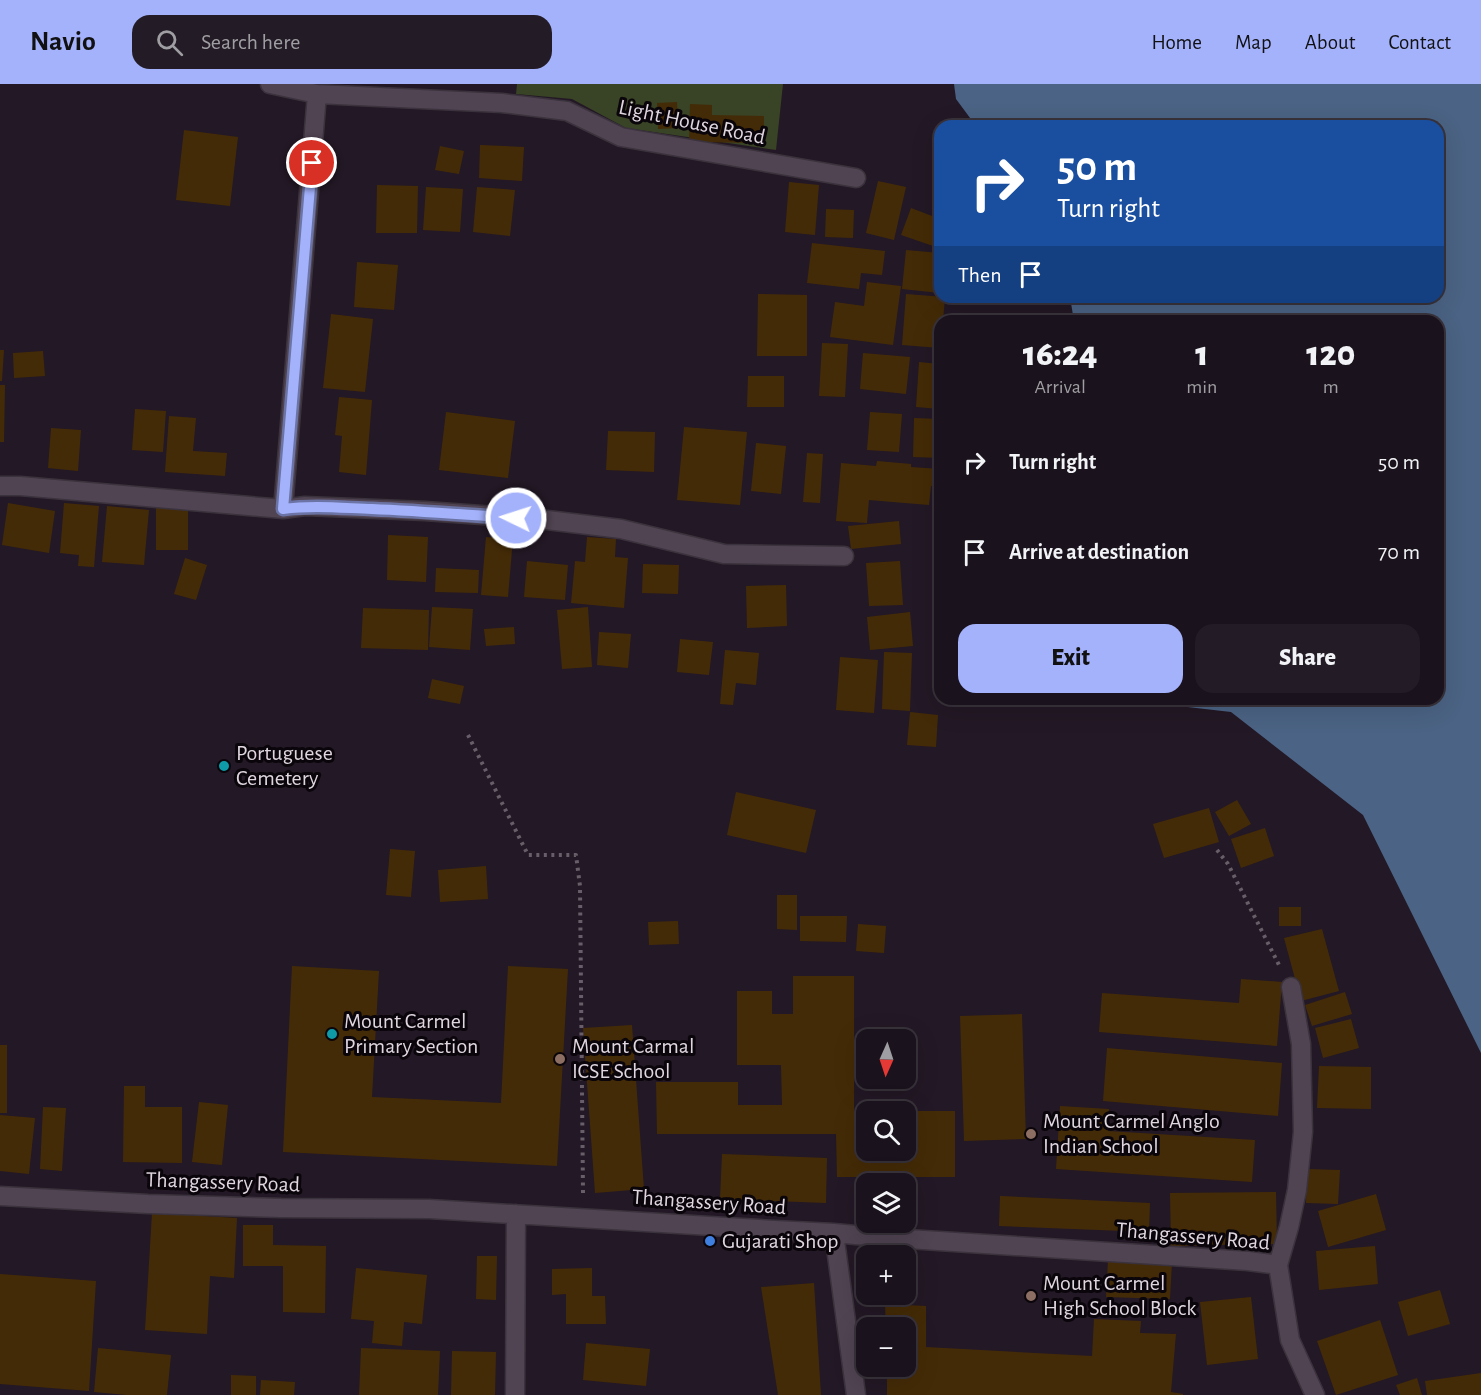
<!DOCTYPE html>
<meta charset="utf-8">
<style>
:root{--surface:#1a121c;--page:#231b25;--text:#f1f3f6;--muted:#9f9ea3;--line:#38323b;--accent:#a4b2fc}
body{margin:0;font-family:"Alegreya Sans",sans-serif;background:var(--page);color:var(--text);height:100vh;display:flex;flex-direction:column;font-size:22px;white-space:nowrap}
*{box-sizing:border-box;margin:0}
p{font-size:20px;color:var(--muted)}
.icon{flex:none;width:33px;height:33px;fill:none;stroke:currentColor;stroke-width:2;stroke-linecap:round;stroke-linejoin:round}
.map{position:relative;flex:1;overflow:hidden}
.side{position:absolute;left:934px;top:231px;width:510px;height:390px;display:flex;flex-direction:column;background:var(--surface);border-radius:18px;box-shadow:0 6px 24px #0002,0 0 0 2px var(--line)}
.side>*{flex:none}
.guide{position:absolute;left:934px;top:36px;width:510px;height:183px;border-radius:18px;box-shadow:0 6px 24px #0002,0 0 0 2px var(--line);background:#1a4fa0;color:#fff;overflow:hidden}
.needle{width:39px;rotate:183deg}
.controls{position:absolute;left:856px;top:945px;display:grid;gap:12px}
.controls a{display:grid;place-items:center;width:60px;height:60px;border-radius:12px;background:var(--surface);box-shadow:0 6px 24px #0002,0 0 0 2px var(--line);font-size:30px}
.pin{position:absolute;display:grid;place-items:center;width:51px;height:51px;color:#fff;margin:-26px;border:3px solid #fff;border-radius:50%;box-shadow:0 2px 6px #0007}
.me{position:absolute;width:66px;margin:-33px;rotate:274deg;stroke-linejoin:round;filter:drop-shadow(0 0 4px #0008)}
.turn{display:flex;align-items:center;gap:21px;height:126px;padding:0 24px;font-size:27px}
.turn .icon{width:78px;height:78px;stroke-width:2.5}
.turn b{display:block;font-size:42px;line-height:51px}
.then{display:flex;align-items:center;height:57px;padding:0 24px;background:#0003;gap:12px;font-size:22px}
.eta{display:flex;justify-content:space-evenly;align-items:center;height:102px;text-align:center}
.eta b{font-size:36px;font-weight:800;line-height:42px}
.cta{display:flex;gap:12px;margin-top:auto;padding:12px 24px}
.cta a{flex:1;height:69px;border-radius:18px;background:var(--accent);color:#111;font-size:24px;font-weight:800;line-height:69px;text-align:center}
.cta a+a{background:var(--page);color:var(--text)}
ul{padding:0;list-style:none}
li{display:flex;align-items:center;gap:18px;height:90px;padding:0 24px}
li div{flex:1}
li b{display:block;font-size:22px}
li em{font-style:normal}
header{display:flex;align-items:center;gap:36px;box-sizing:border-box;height:84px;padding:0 30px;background:var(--accent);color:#111}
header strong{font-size:28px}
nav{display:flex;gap:33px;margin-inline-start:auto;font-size:21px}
.search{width:420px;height:54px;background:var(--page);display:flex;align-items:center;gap:15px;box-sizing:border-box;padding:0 21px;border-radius:18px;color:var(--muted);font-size:22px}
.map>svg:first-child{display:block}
</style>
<header>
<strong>Navio</strong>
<div class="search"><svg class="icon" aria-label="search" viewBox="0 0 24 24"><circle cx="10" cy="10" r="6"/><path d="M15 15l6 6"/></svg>Search here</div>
<nav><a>Home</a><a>Map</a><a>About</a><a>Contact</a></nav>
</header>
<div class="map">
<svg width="1481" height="1311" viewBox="0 0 1481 1311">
<rect width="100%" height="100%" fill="#231825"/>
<!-- green -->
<path fill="#394325" d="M517 0H783L776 66 626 44 572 15 516 10Z"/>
<!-- water -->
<path fill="#4b6384" d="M954 0H1481V969L1363 731 1231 628 1118 615H1438V237H1074L1070 213H1438V42H976L956 15Z"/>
<!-- building -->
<path fill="#442b07" d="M677 18 678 44 658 45 657 19Z
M690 20 712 21V31L764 32V59L689 58Z
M184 46 238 53 230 122 176 116Z
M480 61 524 63 522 97 479 94Z
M440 62 464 67 459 90 435 86Z
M878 97 906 103 894 156 866 149Z
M789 98 819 101 815 151 785 148Z
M377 101 418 102 417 149H376Z
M426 103 463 105 460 148 423 146Z
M477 103 515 106 510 152 473 148Z
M911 124 940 135V150L936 163 901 151Z
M826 125 854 126 853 154 825 153Z
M812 159 885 167 882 191 861 189 859 205 807 199Z
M906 166 940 169V209L902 205Z
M357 178 398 181 394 226 354 223Z
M867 198 901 202 893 261 830 253 835 218 864 222Z
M758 210 807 211V272H757Z
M906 210 945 213 943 237H940V264L902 261Z
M331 230 373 235 365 308 323 304Z
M822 259 848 260 845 313 819 312Z
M0 266H4L2 297H0Z
M43 267 45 292 14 294 13 269Z
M863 269 910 273 906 310 860 305Z
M919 278 940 280V325L916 323Z
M748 292H784V323H747Z
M0 301H5L4 358H0Z
M339 313 372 316 366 391 339 388 342 352 335 351Z
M135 325 166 327 163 368 132 366Z
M446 328 515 337 508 394 439 386Z
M870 328 902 330 899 368 867 366Z
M169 332 196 334 193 367 227 369 225 392 165 388Z
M914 334 940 335V374L913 373Z
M684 343 747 348 740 421 677 416Z
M51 344 81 346 78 387 48 384Z
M608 347 655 348 654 388 606 386Z
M756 359 786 362 781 410 751 407Z
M807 369 823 370 820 419 803 418Z
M877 377 911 380V383L940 385V403L931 402 929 421 869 416 867 439 836 437 841 379 876 382Z
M8 419 55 427 49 469 2 461Z
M64 419 99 422 94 483 78 482 79 471 60 469Z
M107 422 149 426 144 481 102 478Z
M188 423V466H156V424Z
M899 437 901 460 851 465 848 442Z
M388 451 428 453 426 498 387 496Z
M486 453 513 455 508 513 481 511Z
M587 453 616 455 615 473 628 474 624 524 571 519 575 477 585 478Z
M185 474 207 481 196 516 174 510Z
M527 477 568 481 565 516 524 513Z
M900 477 903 521 869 522 866 479Z
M643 480 679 481 678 510 642 509Z
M436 484 479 486 478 509 435 508Z
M786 501 787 542 747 544 746 502Z
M432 523 473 525 470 566 429 563Z
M588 523 592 583 562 585 557 526Z
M363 524 429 526 428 566 361 564Z
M910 528 913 562 870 566 867 533Z
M514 543 515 560 486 562 484 545Z
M599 548 631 550 628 584 597 581Z
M680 555 713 558 709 591 677 588Z
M725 566 759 569 756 601 736 599 733 621 720 620Z
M884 568 912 569 910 627 882 625Z
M840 573 878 576 874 629 836 626Z
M432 595 464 602 460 620 428 614Z
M910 628 938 631 936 663 907 661Z
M736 708 816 726 806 769 727 751Z
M1237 716 1251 740 1229 752 1215 728Z
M1209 724 1219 758 1164 774 1153 740Z
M1265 744 1274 772 1241 784 1231 755Z
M390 765 415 767 411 813 386 811Z
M486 782 488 815 440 818 438 786Z
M777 811H797V846L777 845Z
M1279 823H1301V842H1279Z
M800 832H847L846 858 800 857Z
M678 837 679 860 649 861 648 838Z
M858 840 886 842 884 869 856 867Z
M1322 845 1339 907 1301 917 1284 854Z
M292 882 379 887 372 1013 501 1019 508 882 568 885 557 1082 283 1068Z
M793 892H854V1027H867V1066H906V1027H955V1093H837L836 1050H657L656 998H738V1021H782L781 981H737V907H772V930H793Z
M1241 895 1282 898 1277 962 1099 948 1102 909 1239 919Z
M1345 908 1352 930 1312 942 1305 921Z
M1022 930 1026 1055 964 1057 960 932Z
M1351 935 1359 964 1323 974 1315 944Z
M632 941 644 1105 595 1109 583 944Z
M0 961H7V1029H0Z
M1107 964 1282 979 1278 1032 1103 1017Z
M1319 982 1371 983V1025L1317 1024Z
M124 1002H145V1023H182V1079L123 1078Z
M199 1018 228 1021 222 1081 192 1078Z
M1060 1022 1109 1025 1108 1047 1255 1056 1252 1098 1056 1085Z
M43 1023 66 1024 62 1087 40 1085Z
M0 1031 35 1034 29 1090 0 1087Z
M722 1070 827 1074 826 1119 720 1115Z
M1307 1085 1340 1086 1338 1120 1306 1119Z
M1276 1108 1277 1160 1171 1162 1170 1109Z
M1376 1110 1386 1146 1328 1163 1318 1127Z
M1000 1112 1150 1119 1149 1148 999 1142Z
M152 1129 237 1134 234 1194 210 1192 207 1250 145 1246Z
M243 1141H273V1161L326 1162 325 1229 283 1228V1182H243Z
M1375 1162 1378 1200 1319 1206 1316 1167Z
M477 1172H497L496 1216 476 1215Z
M1108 1176 1172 1178 1170 1215 1106 1213Z
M356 1184 427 1191 422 1240 404 1238 402 1262 372 1259 374 1237 351 1235Z
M592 1184V1212H605L606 1240H566V1210L552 1211V1185Z
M0 1190 96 1197 89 1307 0 1300Z
M814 1199 821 1311H778L761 1203Z
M1440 1206 1450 1240 1408 1252 1398 1218Z
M1251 1213 1258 1275 1207 1281 1200 1218Z
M885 1220 926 1222V1263L1092 1272 1094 1235 1141 1237 1140 1249 1176 1250 1171 1308 1183 1310V1311H887V1282H906V1244H886Z
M1380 1236 1398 1291 1336 1311 1317 1257Z
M586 1259 650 1265 646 1302 583 1296Z
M98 1264 171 1271 167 1311H127L94 1308Z
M361 1264 440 1267 438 1311H359Z
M452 1267 496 1268 495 1311H451Z
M1481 1289V1311H1427L1425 1297Z
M231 1291 256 1292V1311H231Z
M1417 1294 1422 1311H1400L1396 1301Z
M261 1296 295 1298 294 1311H260Z"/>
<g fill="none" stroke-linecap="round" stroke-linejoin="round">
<defs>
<path id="minor" d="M270 0 317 10 502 19 567 27 621 53 856 94
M0 402H20L283 425 305 422 425 427 539 435 621 445 724 470 844 472
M283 425 317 10
M0 1112 148 1120 281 1124 429 1125 775 1146 834 1149 877 1153 1248 1177 1278 1181 1290 1256 1315 1311
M834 1149 856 1311
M1278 1181 1289 1143 1297 1106 1303 1048 1301 960 1291 903
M515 1311 516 1130"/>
</defs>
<!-- minor casing -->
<use href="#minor" stroke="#3a323c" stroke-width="21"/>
<!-- path -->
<path stroke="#685e69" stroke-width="4" stroke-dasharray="3 4.5" stroke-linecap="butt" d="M468 651 528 771H576L580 802 583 1109
M1217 766 1228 780 1279 881"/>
<!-- minor -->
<use href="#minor" stroke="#504352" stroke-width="18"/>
</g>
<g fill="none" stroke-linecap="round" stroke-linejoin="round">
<defs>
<path id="route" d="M312 79 283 425C313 421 342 424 372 425 420 427 468 431 516 434"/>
</defs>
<!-- route casing -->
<use href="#route" stroke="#6b74a4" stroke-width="15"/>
<!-- route -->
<use href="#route" stroke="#a4b2fc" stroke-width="10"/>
</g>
<!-- markers -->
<g fill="#0f9aa8" stroke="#0a050a" stroke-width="2">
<circle cx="224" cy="682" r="6"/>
<circle cx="332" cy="950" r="6"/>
</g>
<g fill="#8d6e63" stroke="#0a050a" stroke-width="2">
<circle cx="560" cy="975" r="6"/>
<circle cx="1031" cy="1050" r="6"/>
<circle cx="1031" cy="1212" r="6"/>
</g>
<circle fill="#3f7fe0" stroke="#0a050a" stroke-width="2" cx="710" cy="1157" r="6"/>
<g text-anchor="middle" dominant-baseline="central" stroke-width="6" stroke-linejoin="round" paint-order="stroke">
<!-- street labels -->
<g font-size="22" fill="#dfd6df" stroke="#0a050a">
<text transform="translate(692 38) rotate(12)">Light House Road</text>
<text transform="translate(223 1098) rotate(2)">Thangassery Road</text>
<text transform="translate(709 1118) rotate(4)">Thangassery Road</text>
<text transform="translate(1193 1152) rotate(5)">Thangassery Road</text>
</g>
<!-- poi labels -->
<g font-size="22" fill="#dfd6df" stroke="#0a050a" text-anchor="start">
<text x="236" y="669">Portuguese<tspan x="236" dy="25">Cemetery</tspan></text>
<text x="344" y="937">Mount Carmel<tspan x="344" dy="25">Primary Section</tspan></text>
<text x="572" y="962">Mount Carmal<tspan x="572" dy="25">ICSE School</tspan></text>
<text x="1043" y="1037">Mount Carmel Anglo<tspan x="1043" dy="25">Indian School</tspan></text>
<text x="722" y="1157">Gujarati Shop</text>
<text x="1043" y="1199">Mount Carmel<tspan x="1043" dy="25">High School Block</tspan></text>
</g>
</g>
</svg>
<div class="controls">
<a><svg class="needle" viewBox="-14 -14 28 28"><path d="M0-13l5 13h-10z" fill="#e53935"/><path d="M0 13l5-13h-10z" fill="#9f9ea3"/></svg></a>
<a><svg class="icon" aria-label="search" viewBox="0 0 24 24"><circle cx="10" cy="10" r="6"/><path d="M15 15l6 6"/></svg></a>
<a><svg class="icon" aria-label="layers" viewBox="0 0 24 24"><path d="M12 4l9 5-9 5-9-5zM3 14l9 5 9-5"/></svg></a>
<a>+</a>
<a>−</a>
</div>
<div class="pin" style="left:312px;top:79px;background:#d93025"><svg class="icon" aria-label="arrive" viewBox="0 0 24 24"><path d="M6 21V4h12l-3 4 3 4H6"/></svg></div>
<svg class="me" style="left:516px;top:434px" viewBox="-20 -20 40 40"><circle r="17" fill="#a4b2fc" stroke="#fff" stroke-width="3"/><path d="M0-11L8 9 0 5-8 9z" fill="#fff"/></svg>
<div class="guide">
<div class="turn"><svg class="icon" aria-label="right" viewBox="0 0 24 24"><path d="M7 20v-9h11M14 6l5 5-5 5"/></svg><div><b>50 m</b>Turn right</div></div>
<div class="then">Then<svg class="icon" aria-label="arrive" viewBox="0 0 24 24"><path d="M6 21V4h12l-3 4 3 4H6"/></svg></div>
</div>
<section class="side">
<div class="eta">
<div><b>16:24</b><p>Arrival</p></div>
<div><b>1</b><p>min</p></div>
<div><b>120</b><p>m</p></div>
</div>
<ul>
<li><svg class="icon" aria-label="right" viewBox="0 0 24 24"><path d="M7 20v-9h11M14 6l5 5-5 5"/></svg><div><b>Turn right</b></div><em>50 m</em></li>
<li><svg class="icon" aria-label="arrive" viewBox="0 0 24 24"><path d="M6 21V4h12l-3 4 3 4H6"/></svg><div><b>Arrive at destination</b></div><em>70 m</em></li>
</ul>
<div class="cta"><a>Exit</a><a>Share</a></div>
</section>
</div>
